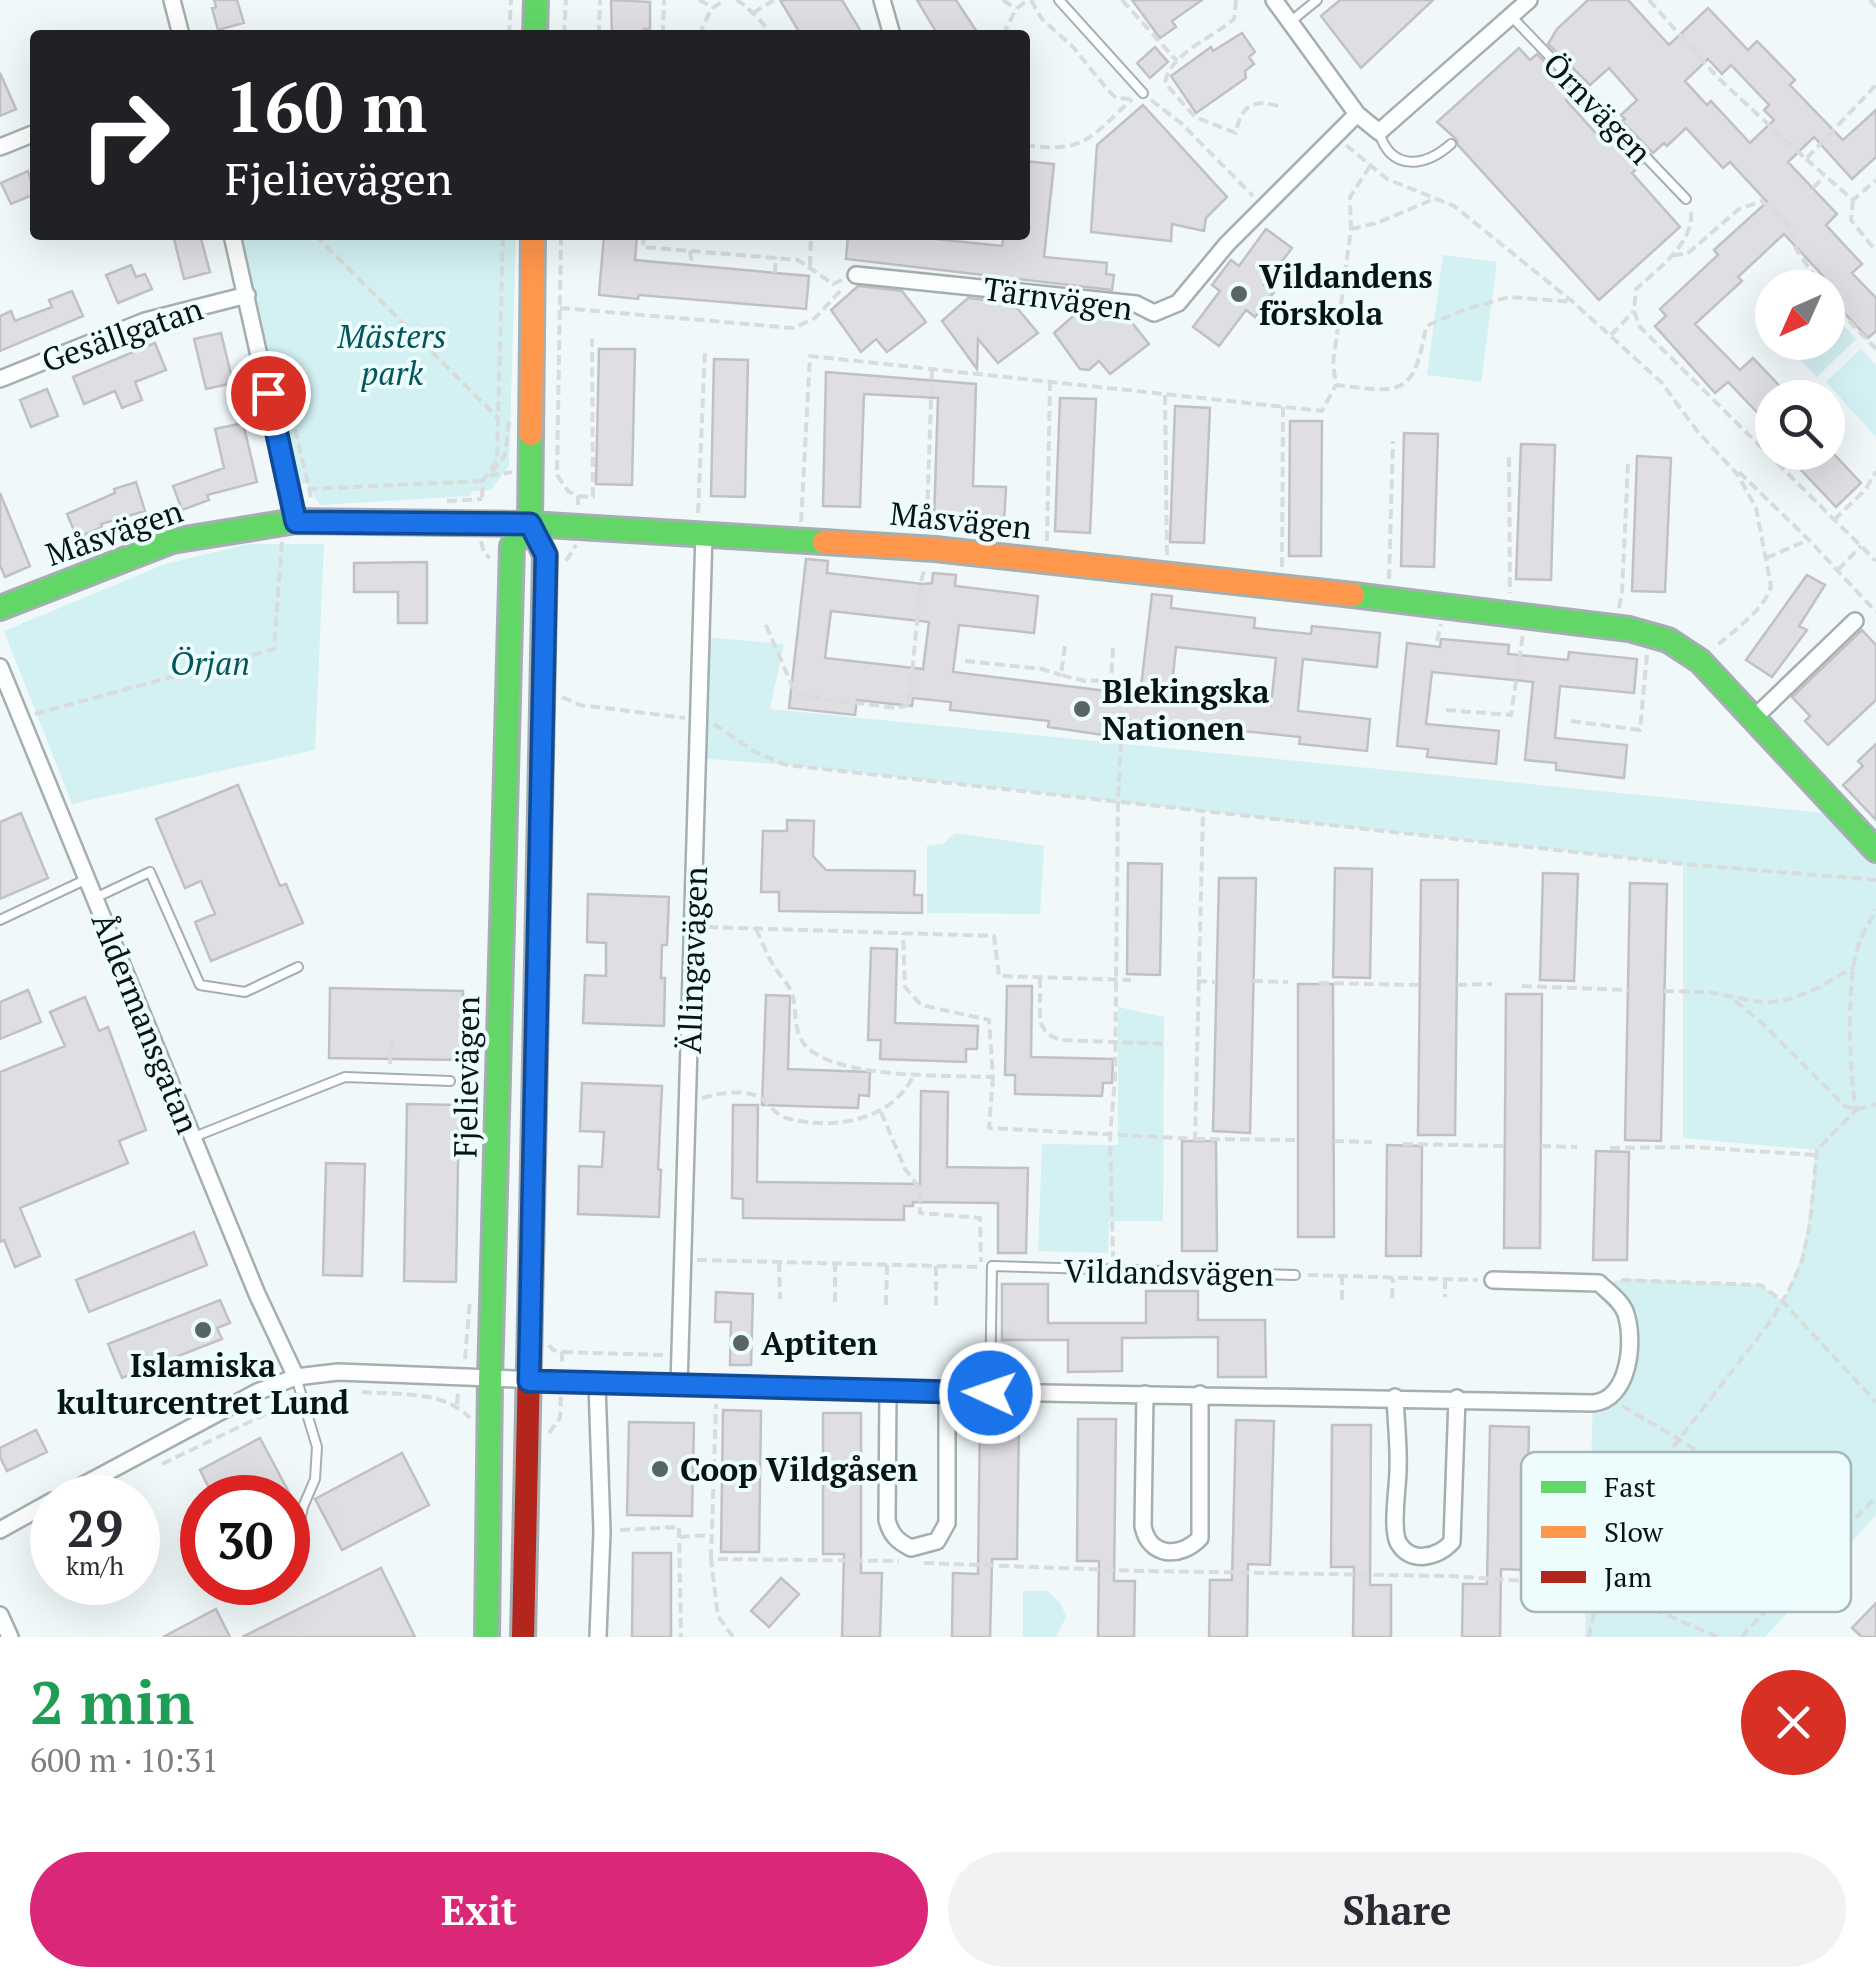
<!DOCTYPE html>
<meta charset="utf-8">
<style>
:root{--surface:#fff;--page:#f2f2f3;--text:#2b2b33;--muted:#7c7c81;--accent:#db2777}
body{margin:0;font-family:"PT Serif",serif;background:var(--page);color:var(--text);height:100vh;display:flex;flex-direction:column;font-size:38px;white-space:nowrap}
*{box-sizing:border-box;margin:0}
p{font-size:32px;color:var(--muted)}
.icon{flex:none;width:55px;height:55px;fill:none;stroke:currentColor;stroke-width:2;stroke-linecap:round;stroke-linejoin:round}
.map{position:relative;height:1637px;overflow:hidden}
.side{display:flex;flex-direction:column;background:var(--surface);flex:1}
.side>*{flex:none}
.banner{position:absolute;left:30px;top:30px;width:1000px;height:210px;border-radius:10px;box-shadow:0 10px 40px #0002;background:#202124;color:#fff;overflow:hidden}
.needle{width:65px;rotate:225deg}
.tools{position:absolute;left:1755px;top:270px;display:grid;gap:20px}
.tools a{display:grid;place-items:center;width:90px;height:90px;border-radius:50%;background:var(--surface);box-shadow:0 10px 40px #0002;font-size:50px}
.speed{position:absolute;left:30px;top:1475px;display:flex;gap:20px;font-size:50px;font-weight:700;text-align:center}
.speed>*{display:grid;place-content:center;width:130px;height:130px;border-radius:50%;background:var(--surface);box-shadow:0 10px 40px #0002;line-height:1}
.speed small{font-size:25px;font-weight:400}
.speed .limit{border:15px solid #d22;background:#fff;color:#111}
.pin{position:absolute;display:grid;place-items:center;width:85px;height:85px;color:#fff;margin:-42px;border:5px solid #fff;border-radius:50%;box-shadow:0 2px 10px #0007}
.me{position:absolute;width:110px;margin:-55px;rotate:273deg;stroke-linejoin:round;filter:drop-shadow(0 0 8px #0008)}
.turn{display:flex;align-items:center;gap:35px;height:210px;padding:0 30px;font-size:45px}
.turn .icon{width:130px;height:130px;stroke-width:2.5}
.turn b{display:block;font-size:70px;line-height:85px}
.round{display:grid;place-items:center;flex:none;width:105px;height:105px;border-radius:52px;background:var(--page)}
.headline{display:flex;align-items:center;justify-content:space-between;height:170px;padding:0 30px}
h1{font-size:60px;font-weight:700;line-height:75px;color:#1e9e55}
.button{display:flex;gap:20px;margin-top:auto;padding:20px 30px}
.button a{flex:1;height:115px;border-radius:60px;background:var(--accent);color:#fff;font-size:40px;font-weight:700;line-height:115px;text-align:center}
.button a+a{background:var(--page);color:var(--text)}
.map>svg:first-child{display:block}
</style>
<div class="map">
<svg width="1876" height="1637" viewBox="0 0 1876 1637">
<rect width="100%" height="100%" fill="#f0f8fa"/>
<!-- green -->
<path fill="#d3f0f3" d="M239 235H516L509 466 491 490 473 491 470 496 320 505 306 483 297 484Z
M1443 255 1497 262 1481 382 1427 375Z
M1828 309 1856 339 1817 377 1784 343 1828 342Z
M1861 349 1876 365V437L1826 382Z
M248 544H324L315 750 72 804 4 631 165 564Z
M701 637 784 644 770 709 1844 815 1876 850V1515L1765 1637H1585L1593 1403 1617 1393 1628 1329 1599 1283 1632 1279 1761 1285 1782 1301C1811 1253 1809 1203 1816 1150L1683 1138V864L786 765 698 758Z
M955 833 1044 846 1040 914 927 913V846L943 844Z
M1118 1007 1164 1017 1163 1221H1109L1108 1253 1038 1251 1042 1144 1118 1145Z
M1023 1591H1048L1061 1604 1066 1617 1056 1637H1023Z"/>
<!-- building -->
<path fill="#dedee3" stroke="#c1c0c5" stroke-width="2.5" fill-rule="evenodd" d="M214 0H237L244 23 218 30 212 8 216 7Z
M611 0 650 2V29H644V35H612Z
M780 0H842L863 35H801Z
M917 0H956L979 35H938Z
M1132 0H1202L1172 21 1176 27 1160 38Z
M1340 0H1433L1361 68 1321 16Z
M1588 0H1628L1669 45 1708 8 1748 50 1757 41 1795 80 1790 85 1843 140 1876 110V157L1852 179 1814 137 1788 162 1837 214 1826 225 1862 264 1852 273 1876 298V331L1868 338 1828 296 1835 289 1784 234 1738 277 1742 281 1695 324 1740 370 1753 358 1791 398H1772V428L1728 382 1715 393 1655 326 1666 316 1660 309 1718 255 1714 250 1767 202 1730 162 1723 168 1686 128 1667 146 1664 143 1653 153 1622 121 1625 119 1621 115 1637 100 1609 68 1590 85 1548 44 1557 29ZM1708 59 1722 74 1731 65 1769 105 1764 110 1774 120 1750 143 1711 101 1707 105 1685 81Z
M1242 33 1255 52 1249 57 1254 64 1245 71 1246 78 1196 113 1171 76 1211 47 1213 51Z
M1155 47 1168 62 1150 78 1137 63Z
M1519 48 1530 60 1537 54 1574 93 1566 100 1602 140 1611 132 1642 164 1632 173 1680 227 1599 300 1458 145 1456 139 1437 122Z
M0 73 16 109 0 116Z
M1143 105 1227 197 1206 218 1204 231 1172 224 1171 241 1091 232 1097 145Z
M1025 161 1054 164 1044 257 1107 263 1106 274 1114 275 1112 290 846 259 848 235H926V238L1002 246 1004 235H1025Z
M28 171 35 194 11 204 1 183Z
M1266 229 1292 248 1264 285 1274 292 1255 317 1246 310 1219 346 1193 327 1220 291 1212 285 1231 260 1239 266Z
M173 235H200L210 272 184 279Z
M604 235H637L635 260 809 276 806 309 639 295 638 299 599 295Z
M131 265 136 277 145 274 152 289 118 303 106 275Z
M858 286 902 291 926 322 887 352 876 339 861 352 831 310Z
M72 291 83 316 0 351V316L11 311 15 321 52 307 49 300Z
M968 298 1013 303 1038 333 998 363 978 339 977 369 942 321Z
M1080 310 1125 314 1149 344 1110 374 1099 361 1089 370 1080 369 1054 333Z
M221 333 233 383 206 389 194 339Z
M155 343 166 370 135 382 142 400 122 408 115 391 84 404 73 377Z
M599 349H635L632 485 596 484Z
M714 359 748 360 745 497 711 496Z
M826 372 976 384 973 486 1006 487 1004 522 934 520 938 398 864 394 860 507 823 506Z
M47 389 58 416 31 427 20 400Z
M1060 398 1096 399 1090 533 1055 531Z
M1175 406 1210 408 1204 543 1170 542Z
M1290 421H1322L1321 556H1289Z
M243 423 257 482 207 495 209 500 182 510 173 486 224 468 215 429Z
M1404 433 1438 434 1434 567 1401 566Z
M1521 444 1555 445 1551 580 1516 579Z
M1784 452H1832L1861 483 1836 507Z
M1637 456 1671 458 1665 592 1632 591Z
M136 482 145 511 101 524 102 527 77 538 67 514 115 493 114 489Z
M0 493 30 566 5 577 0 565Z
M806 559 828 561 827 573 923 584 932 583 933 573 956 575 955 586 1038 596 1034 633 959 625 953 672 1140 695 1152 594 1172 596 1171 608 1255 618 1254 628 1311 634 1312 626 1380 633 1377 667 1303 659 1298 711 1370 719 1367 751 1299 744 1300 737 1243 731 1242 740 1168 732 1169 725 1113 718 1111 736 1048 727 1049 721 950 710 951 702 913 698 912 706 857 700 855 715 789 708ZM831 611 929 622 923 669 825 658ZM1176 647 1276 658 1271 705 1171 694Z
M427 562V623H398V592H354V563Z
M1807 575 1825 585 1799 626 1807 630 1772 677 1746 660Z
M1862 630 1876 645V700L1828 745 1805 721 1810 716 1792 697Z
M1441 639 1509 645 1508 654 1568 660 1569 652 1637 659 1634 693 1560 686 1555 738 1627 745 1624 778 1556 770V763L1525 760 1533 682 1432 672 1426 724 1499 731 1496 764 1427 757 1428 749 1397 746 1407 643 1440 647Z
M1876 744V820L1843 785 1863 766 1858 761Z
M238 785 280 886 286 884 303 923 211 961 195 922 215 914 201 881 185 888 156 819Z
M21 813 48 878 0 899V822Z
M787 820 814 821 813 856 826 870 915 871 914 895H922V913L779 911V892H761L763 831H787Z
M1128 863 1162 864 1160 975 1127 974Z
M1335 868 1372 869 1370 978 1333 977Z
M1543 873 1578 874 1574 981 1540 980Z
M1219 878H1256L1250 1133 1213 1131Z
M1421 880H1458L1455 1135H1418Z
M1630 883 1667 884 1661 1141 1625 1140Z
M588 894 669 897 667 945H662L661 978H665L664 1026 583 1023 585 975 606 976V943L587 942Z
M871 948 897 949 895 1023 978 1026 977 1049H966V1062L880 1059 881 1040H868Z
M1298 984H1333L1334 1237H1298Z
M1007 986H1032L1031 1057 1113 1059 1112 1083H1103L1102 1096 1015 1094V1075H1005Z
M330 988 463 991 462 1060 329 1058Z
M28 990 41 1022 0 1039V1002Z
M1506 994H1542L1540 1248H1504Z
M766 995 790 996 788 1069 870 1072 869 1096 859 1095 858 1108 762 1105Z
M85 997 99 1031 108 1027 146 1130 119 1141 128 1163 20 1208 40 1256 15 1267 4 1240 0 1242V1072L65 1046 50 1012Z
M582 1083 662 1086 658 1169 661 1170 659 1217 578 1214 579 1166 602 1167 604 1132 580 1131Z
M921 1091 948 1092 947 1167 1028 1168 1026 1253H998V1203L913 1202V1206H904V1220L743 1218V1199L732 1198 733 1105H758L757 1182 920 1184Z
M407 1104 459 1105 456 1282 404 1281Z
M1182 1141H1216L1217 1251H1182Z
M1387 1145 1422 1146 1421 1256H1386Z
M1596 1151 1629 1152 1627 1260H1593Z
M326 1163 365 1164 362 1276 323 1275Z
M194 1232 207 1265 89 1312 76 1280Z
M1002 1284H1048V1323H1146V1291H1198V1320H1265L1266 1377H1218V1337L1122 1338V1371L1068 1372V1340H1002Z
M716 1292 753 1294 751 1365H730L731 1322H715Z
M220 1300 230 1323 217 1328 222 1339 122 1378 108 1344Z
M723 1410 761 1411 759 1552H721Z
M823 1413H861V1573H882L880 1637H842L844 1554H823Z
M980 1416 1019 1417 1017 1559H992L990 1637H952L953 1573 978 1574Z
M1078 1419H1116L1114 1581H1135L1134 1637H1098L1099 1561H1077Z
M1236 1420 1274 1421 1270 1565 1248 1564 1247 1637H1209L1210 1580H1232Z
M629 1422 694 1423 692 1516 627 1515Z
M1332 1425H1371L1370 1585H1391V1637H1353L1354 1567H1331Z
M1490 1426 1529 1427 1526 1570 1501 1569 1500 1637H1462L1463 1584H1487Z
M36 1430 47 1452 7 1471 0 1457V1448Z
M260 1438 292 1498H244L237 1484 213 1496 200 1470Z
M402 1453 429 1505 342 1550 315 1499Z
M633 1553H671V1637H632Z
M381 1568 415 1637H242Z
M781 1578 799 1594 769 1627 751 1611Z
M1876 1603V1637H1862L1852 1628Z
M216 1609 230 1637H163Z"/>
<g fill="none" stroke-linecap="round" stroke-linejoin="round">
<defs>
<path id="lane" d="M1059 0 1143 93
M1511 16 1686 199
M1290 22 1317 0
M1379 132C1391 172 1425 167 1451 144
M95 898 150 872 200 985 245 992 298 967
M0 920 87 879
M194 1137 345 1077 450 1081
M990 1393 992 1266 1295 1275
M288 1544 296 1539 303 1507 315 1479 317 1447 296 1377"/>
<path id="street" d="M172 0 181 35
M882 0 892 35
M1274 0 1357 114 1379 132 1529 0
M0 147 35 133
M232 235 296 521
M856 275 1136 304 1154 313 1178 303 1227 244 1357 114
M0 379 145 321 247 295
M0 667 257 1294 296 1377
M1754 718 1855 621
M597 1384 602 1531 598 1637
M679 1386 704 533
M888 1389 887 1520C891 1535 897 1541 911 1548L937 1541 947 1523V1390
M1145 1394 1143 1526C1149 1557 1180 1559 1200 1538V1394
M1395 1397C1396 1421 1399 1446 1398 1470 1398 1487 1391 1527 1398 1542 1410 1565 1438 1557 1452 1542L1457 1398
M59 1498 257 1392 296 1377 338 1372 717 1387 1593 1403C1629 1400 1635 1342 1626 1314 1622 1301 1608 1292 1599 1283L1493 1280
M0 1530 52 1501
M0 1615 10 1637"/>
<path id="fast" d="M535 35 536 0
M1353 595 1629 629 1668 640 1700 661 1876 850
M0 608 172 541 296 521 530 524 824 542
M529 1366 545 555 530 524 531 434
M487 1637 490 1380 512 546 530 524"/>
<path id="slow" d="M531 434 533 235
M824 542 935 549 1353 595"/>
<path id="jam" d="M523 1637 529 1366"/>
</defs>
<!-- lane casing -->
<use href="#lane" stroke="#a5afb1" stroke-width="12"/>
<!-- street casing -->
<use href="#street" stroke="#a5afb1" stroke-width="20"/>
<!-- fast casing -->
<use href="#fast" stroke="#a5afb1" stroke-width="28"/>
<!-- slow casing -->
<use href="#slow" stroke="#a5afb1" stroke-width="28"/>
<!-- jam casing -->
<use href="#jam" stroke="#a5afb1" stroke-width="28"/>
<!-- path -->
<path stroke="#d9dcdc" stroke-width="4" stroke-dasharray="10 5" stroke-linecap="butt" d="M699 0 713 7
M736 0C746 4 766 26 772 35
M1003 0 1016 9
M1031 0 1042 19 1073 47 1107 89 1116 98 1130 99
M1122 0 1177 61
M1236 0 1234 19C1214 37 1169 54 1165 83L1195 117 1236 133C1240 107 1253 98 1278 106
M1649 0 1718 78 1806 159 1876 85
M1870 0 1876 7
M753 13 774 0
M509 35 511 0
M564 35 566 0
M599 35 600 0
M663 35 664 0
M699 35 711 9 725 0
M1003 35 1016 9 1028 0
M1151 100 1182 124 1253 196
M1025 145C1085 154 1091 137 1132 99
M1346 145 1387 179 1454 206 1573 302 1661 382 1698 432 1738 475 1756 508 1771 586C1765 610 1733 631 1714 648
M1806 159 1853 200 1876 180
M1370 166 1350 197 1351 229 1333 364 1336 385C1402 393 1414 397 1426 326L1466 309 1509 297 1573 302
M1813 188 1824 177
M1853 200 1851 220 1876 251
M1691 212C1694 243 1657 270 1636 289L1634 311 1640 327 1876 561
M1351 229 1377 223 1434 199
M315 235 498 418
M561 235 557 475 568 491 578 496V505
M644 235 643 247 798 260 833 284 842 280
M690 251 692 265
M1673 255 1687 254 1739 209 1762 201 1782 217 1794 236 1796 249 1823 288
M810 266 811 235
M775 273 776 257
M1828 299 1876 349
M560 308 794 328 815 318 843 288
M1611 335 1634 311
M285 385 312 502
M1165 395 1167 555
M1509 457 1510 593
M492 472 505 455 509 422
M1739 472 1809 540 1876 612
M489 476 512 472
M308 489 483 481
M578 496 593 497 592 339
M482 497 483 481 497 460 503 235
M447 501 482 499
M698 513 705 350
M1834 520 1865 490 1876 471
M801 522 810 356 1322 411 1336 385
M930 529 927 518 932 369
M481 541 484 553 490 558
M1047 541 1050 382
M1766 558 1808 540
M566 561 576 545
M1282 567 1283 407
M1838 570 1861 546
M1389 579 1393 441
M1619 608 1622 593 1628 464
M766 625 796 695 896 708 909 705 921 581 925 568
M1437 641 1441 624
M1065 646 1061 675 1085 681 1111 680
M1113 648 1111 680 1124 682 1118 801 1115 1080 1110 1135 1113 1257
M965 661 1042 669 1061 675
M562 697 580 705 685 718
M1446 710 1511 715 1523 634
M35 714 274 649 282 541
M1571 721 1640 730 1647 654
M714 724 755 752 786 765 1683 864 1876 880
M708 927 994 936 999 976 1131 980
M756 929C761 940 766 952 772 963 777 972 785 980 790 989 798 1005 792 1024 802 1041 826 1080 949 1075 993 1077L989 1020 921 1005 905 987 903 933
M1040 978V1022L1047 1034 1060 1040 1168 1044
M1197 981 1216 982
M1253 981 1288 982
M1319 983 1420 985
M1457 985 1492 984
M1522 986 1628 990
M1664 991 1708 992 1765 1003 1790 999 1816 989 1854 967
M1735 1001 1761 1022 1845 1106 1856 1110 1876 1104
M390 1064 392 1042
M993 1077 989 1128 1195 1139 1203 811
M702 1098C719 1093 747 1088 762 1099 771 1106 775 1114 786 1118 831 1131 894 1121 914 1074
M881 1112 905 1169 920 1189V1213L980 1218 981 1262
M1195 1139 1298 1140
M1334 1141 1372 1142
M1403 1144 1504 1146
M1541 1146 1577 1147
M1610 1148 1693 1147 1815 1155
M697 1260 978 1267
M779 1262 780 1299
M936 1266V1305
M1308 1275 1478 1280
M1445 1279V1297
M1621 1280 1761 1285 1782 1301 1876 1402
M1392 1298 1393 1278
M1342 1300V1276
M835 1302V1263
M886 1305 887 1265
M549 1345 553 1350 562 1352V1366
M563 1352 663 1355
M465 1359 470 1299
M362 1392C399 1395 443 1390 470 1418
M457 1404 458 1393
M1622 1406 1677 1438 1833 1541
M549 1433 560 1418 561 1396
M162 1464 289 1403
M620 1530 679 1527 681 1637
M680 1537 710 1535
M711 1559 716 1404
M924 1563 1142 1571 1450 1576 1599 1586 1718 1637
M733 1637 718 1616 711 1559 899 1561
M1589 1637 1599 1586 1643 1486 1770 1322 1789 1290 1802 1261 1810 1224 1817 1150 1856 1110C1849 1072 1847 990 1856 953 1860 938 1868 924 1876 910
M1741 1637 1876 1497"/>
<!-- lane -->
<use href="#lane" stroke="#fdfefe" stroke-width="8"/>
<!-- street -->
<use href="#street" stroke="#fdfefe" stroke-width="15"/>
<!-- fast -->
<use href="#fast" stroke="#63d668" stroke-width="22"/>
<!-- slow -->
<use href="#slow" stroke="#ff974d" stroke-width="22"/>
<!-- jam -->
<use href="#jam" stroke="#b3261e" stroke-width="22"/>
</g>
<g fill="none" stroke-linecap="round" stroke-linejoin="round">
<defs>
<path id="route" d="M268 393 296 522 530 524 546 555 529 1381 990 1393"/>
</defs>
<!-- route casing -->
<use href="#route" stroke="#114b97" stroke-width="25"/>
<!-- route -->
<use href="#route" stroke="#1a73e8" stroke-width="18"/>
</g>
<!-- markers -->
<g fill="#596466" stroke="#edfcfd" stroke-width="4">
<circle cx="1239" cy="294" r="10"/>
<circle cx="1082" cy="709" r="10"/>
<circle cx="203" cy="1330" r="10"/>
<circle cx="741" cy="1343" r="10"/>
<circle cx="660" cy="1469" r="10"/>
</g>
<g text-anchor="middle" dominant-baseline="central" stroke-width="8" stroke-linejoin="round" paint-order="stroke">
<!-- street labels -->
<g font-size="32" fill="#071416" stroke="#edfcfd">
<text transform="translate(1598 108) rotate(46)">Örnvägen</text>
<text transform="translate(1058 298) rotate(8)">Tärnvägen</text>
<text transform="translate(122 334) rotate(-19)">Gesällgatan</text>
<text transform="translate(961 520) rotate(6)">Måsvägen</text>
<text transform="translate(114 532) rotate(-19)">Måsvägen</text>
<text transform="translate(692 960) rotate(-88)">Ällingavägen</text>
<text transform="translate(146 1023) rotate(68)">Åldermansgatan</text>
<text transform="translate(466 1077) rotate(-89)">Fjelievägen</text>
<text transform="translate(1169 1272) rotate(1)">Vildandsvägen</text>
</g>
<!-- poi labels -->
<g font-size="32" font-weight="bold" fill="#071416" stroke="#edfcfd" text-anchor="start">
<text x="1259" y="276">Vildandens<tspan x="1259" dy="37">förskola</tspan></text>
<text x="1102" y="691">Blekingska<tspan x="1102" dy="37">Nationen</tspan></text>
<text x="761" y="1343">Aptiten</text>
<text x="203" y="1365" text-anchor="middle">Islamiska<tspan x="203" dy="37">kulturcentret Lund</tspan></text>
<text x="680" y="1469">Coop Vildgåsen</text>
</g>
<!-- park labels -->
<g font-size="32" font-style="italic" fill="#01555b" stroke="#edfcfd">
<text x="392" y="336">Mästers<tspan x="392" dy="37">park</tspan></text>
<text x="210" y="663">Örjan</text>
</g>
</g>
<!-- legend -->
<rect x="1521" y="1452" width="330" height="160" rx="15" fill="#edfcfd" stroke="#a8b6b8" stroke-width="2.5"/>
<rect x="1541" y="1481" width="45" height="12" fill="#63d668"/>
<rect x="1541" y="1526" width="45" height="12" fill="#ff974d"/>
<rect x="1541" y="1571" width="45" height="12" fill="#b3261e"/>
<g font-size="28" fill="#071416">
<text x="1604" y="1497">Fast</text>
<text x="1604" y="1542">Slow</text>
<text x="1604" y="1587">Jam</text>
</g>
</svg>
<div class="tools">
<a><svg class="needle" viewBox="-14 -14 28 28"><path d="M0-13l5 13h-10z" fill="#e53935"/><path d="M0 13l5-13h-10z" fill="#7c7c81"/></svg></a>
<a><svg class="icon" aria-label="search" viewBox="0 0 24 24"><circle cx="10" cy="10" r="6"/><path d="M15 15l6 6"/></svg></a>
</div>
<div class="speed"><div>29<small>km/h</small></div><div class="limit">30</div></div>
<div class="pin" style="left:268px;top:393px;background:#d93025"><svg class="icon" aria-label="arrive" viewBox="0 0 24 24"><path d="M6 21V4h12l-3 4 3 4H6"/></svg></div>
<svg class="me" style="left:990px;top:1393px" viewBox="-20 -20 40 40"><circle r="17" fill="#1a73e8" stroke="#fff" stroke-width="3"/><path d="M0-11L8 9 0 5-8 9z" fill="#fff"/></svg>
<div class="banner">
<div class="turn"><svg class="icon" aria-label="right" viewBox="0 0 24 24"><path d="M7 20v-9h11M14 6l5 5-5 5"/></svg><div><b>160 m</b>Fjelievägen</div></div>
</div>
</div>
<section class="side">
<div class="headline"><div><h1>2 min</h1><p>600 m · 10:31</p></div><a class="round" style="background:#d93025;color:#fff"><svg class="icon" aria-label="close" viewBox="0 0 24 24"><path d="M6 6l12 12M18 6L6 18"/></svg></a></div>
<div class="button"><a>Exit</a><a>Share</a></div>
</section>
